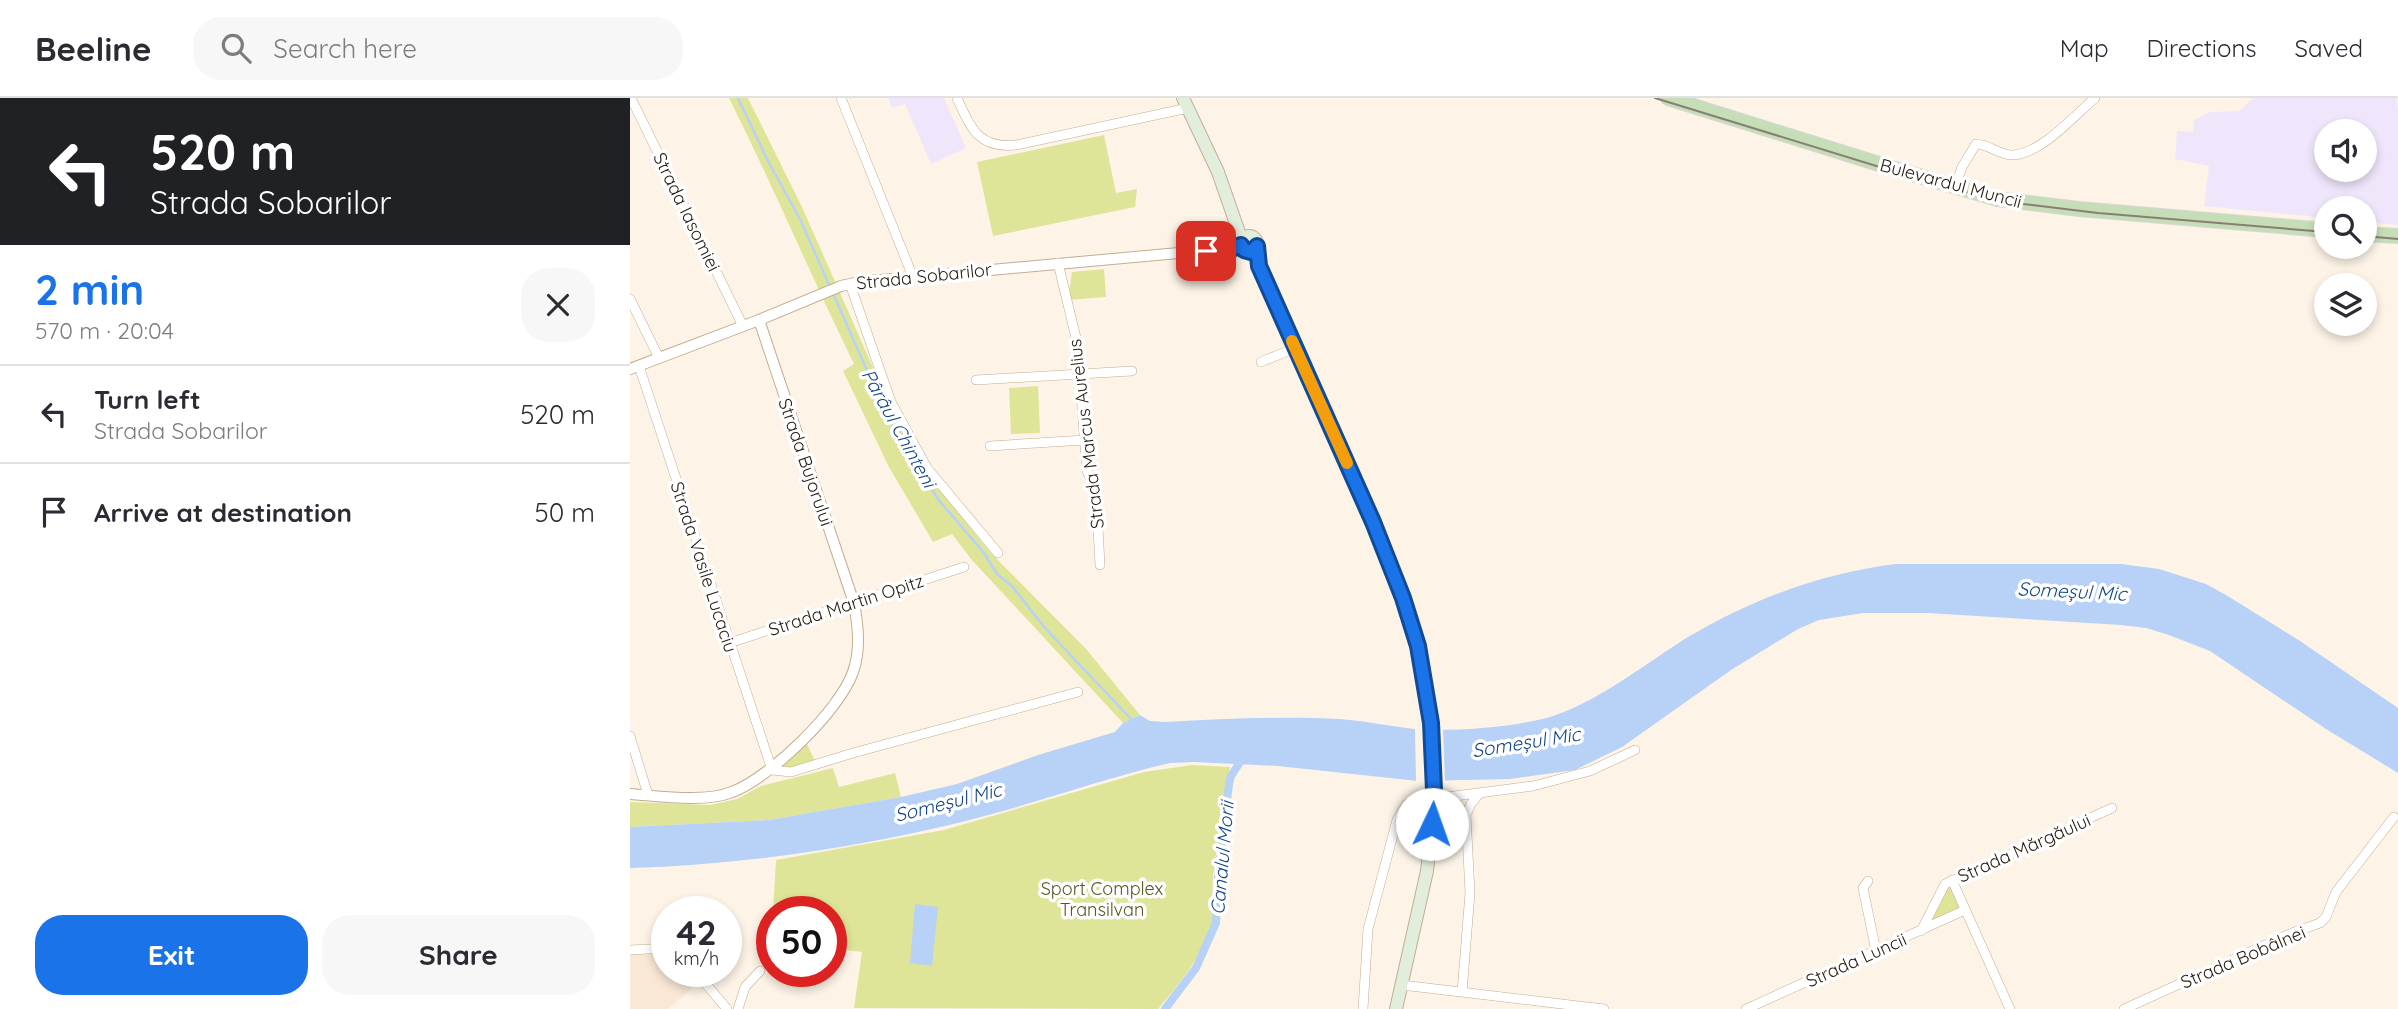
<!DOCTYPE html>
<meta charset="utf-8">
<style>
:root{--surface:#fff;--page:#f7f7f7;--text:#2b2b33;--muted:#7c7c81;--line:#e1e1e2;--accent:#1a73e8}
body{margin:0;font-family:Quicksand,sans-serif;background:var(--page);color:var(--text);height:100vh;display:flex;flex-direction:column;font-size:26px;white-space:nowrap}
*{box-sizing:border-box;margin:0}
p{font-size:23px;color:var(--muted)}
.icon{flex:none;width:38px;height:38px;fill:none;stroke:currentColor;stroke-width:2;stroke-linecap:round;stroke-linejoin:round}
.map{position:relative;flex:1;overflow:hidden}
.side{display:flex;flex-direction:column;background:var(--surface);width:630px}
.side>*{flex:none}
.banner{background:#202124;color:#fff;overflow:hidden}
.buttons{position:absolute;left:1684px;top:21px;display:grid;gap:14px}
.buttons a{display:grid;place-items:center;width:63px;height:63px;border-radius:50%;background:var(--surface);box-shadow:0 4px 10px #0003;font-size:35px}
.speed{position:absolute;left:21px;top:798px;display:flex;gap:14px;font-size:35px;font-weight:700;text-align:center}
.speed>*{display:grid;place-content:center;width:91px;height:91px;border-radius:50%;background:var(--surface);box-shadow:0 4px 10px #0003;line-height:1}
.speed small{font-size:18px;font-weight:400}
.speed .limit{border:10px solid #d22;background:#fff;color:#111}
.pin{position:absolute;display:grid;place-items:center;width:60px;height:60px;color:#fff;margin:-30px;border-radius:14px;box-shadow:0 4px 10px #0006}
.me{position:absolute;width:77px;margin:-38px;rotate:3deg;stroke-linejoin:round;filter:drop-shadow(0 0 5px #0008)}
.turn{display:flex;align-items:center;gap:24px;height:147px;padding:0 35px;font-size:32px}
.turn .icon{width:91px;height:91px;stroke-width:2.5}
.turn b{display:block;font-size:49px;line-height:60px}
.round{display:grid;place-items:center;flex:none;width:74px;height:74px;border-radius:28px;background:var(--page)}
.head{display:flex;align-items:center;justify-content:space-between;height:119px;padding:0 35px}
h1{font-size:42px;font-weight:800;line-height:52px;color:var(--accent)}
.primary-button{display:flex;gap:14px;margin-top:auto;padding:14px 35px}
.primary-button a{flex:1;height:80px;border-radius:28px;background:var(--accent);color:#fff;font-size:28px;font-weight:800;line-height:80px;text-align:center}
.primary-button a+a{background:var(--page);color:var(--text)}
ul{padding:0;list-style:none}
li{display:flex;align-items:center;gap:21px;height:98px;padding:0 35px;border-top:2px solid var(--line)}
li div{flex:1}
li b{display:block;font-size:26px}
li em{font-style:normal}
header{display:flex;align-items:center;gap:42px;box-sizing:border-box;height:98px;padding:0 35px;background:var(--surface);border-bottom:2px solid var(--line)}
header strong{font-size:33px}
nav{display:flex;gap:38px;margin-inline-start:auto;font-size:24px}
.search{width:490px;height:63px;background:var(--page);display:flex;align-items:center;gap:18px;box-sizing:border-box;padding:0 24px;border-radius:28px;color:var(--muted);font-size:26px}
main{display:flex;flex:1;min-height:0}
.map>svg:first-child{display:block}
</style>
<header>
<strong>Beeline</strong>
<div class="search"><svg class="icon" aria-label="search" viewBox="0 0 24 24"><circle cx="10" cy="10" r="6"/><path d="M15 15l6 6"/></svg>Search here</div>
<nav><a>Map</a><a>Directions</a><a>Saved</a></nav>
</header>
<main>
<section class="side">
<div class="banner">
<div class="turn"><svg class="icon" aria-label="left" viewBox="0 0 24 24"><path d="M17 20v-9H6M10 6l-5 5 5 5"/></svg><div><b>520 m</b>Strada Sobarilor</div></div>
</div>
<div class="head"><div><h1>2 min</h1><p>570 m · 20:04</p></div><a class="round"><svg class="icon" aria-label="close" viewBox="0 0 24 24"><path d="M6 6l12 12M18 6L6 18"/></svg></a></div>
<ul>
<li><svg class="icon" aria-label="left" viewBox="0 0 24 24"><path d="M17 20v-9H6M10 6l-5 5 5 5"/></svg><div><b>Turn left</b><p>Strada Sobarilor</p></div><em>520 m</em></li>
<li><svg class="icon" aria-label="arrive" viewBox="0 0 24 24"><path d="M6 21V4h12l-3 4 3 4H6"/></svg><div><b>Arrive at destination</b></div><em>50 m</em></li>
</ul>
<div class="primary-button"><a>Exit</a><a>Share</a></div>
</section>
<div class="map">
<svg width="1768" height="911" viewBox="0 0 1768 911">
<rect width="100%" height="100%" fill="#fdf4e7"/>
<!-- education -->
<path fill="#f0e6fb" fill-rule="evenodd" d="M258 0H314L336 50 301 66 275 6 262 10Z
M1623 0H1766L1768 9V127L1734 124V110H1696V120L1574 108 1579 68 1545 61 1547 33 1563 34 1564 22 1580 14 1609 13ZM1696 33H1734V72H1696Z"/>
<!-- medical -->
<path fill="#f9e8d6" d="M37 850V873H65L72 882 38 911H0V852Z"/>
<!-- green -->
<path fill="#dee598" d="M99 0H118L172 109 272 335 297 376 359 453 457 552 510 617 493 625 341 461 322 436 303 444 259 369 213 273 224 266C181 178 143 88 99 0Z
M474 37 486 95 507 91 505 109 363 138 347 64Z
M474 171 476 199 438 202 442 174Z
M408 288 410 335 381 336 379 290Z
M177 646 185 663 155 671 150 668Z
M562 667 600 669C593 707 587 744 583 781 581 797 586 815 581 830 570 861 549 886 528 911L224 910 232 854 201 850V814H143L146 762 314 732 514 674Z
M203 670 209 689 265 675 271 699 139 722 0 729V704L80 707 107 701 131 688Z
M1319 787 1332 811 1296 828Z"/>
<!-- water -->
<path fill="#b7d1f7" d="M1266 466H1491L1529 471 1576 486 1596 497 1670 543 1768 610V675L1696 631 1580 553 1539 537 1516 530 1491 527 1298 515H1233L1189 522 1168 531 1101 572 992 649 945 672 880 681 788 683 648 668 564 664 540 665C479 679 421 700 362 716 244 748 121 766 0 770V729L139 722 271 699 327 686 408 657 485 634 493 625 510 617 520 623 535 624C594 621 651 618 710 621 735 623 759 628 784 631 820 634 892 629 926 617 972 601 1016 565 1058 539 1122 501 1192 475 1266 466Z
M285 806 308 809 302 868 280 865Z"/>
<!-- pier -->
<path fill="#fdf4e7" d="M785 631H813L815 683H786Z"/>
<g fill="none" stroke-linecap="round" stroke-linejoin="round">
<!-- stream -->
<path stroke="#b7d1f7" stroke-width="2.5" d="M108 0 138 63 171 123 200 189
M203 195 249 300 268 338 308 401 354 455 367 476 382 488 414 529 503 623"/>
<!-- canal -->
<path stroke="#b7d1f7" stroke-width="8" d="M535 911 566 870 586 825 588 778 599 686 601 678 614 658"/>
<defs>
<path id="minor" d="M1 0 113 228
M211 0 283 179
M327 0C341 30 348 51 386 47L558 10
M1325 89 1332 69 1346 46C1359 46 1370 58 1383 57 1411 56 1445 17 1465 0
M428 165 447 244 457 373 466 393 470 467
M220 186 261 304 297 370 368 455
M0 201 29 260
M631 264 665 250
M9 268 142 672 161 674 223 655 448 594
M346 282 502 273
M360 348 455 342
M99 545 334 469
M0 638 18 697
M818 699 836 717
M1322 782 1380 911
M1238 783 1233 790 1246 853
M1291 833 1315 786 1482 710
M0 852 37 850
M65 873 97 911
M772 887 974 911
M832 894 840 795 836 717 841 706 849 696
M108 911 115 889 130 873
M733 911 738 831 767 722 776 707 786 703 903 688 960 673 1005 652
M1116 911 1335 812
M1494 911 1662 835 1690 825 1696 819 1706 794 1764 719"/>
<path id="tertiary" d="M0 271 129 222 211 188 229 184 604 150 614 152
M0 696C29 698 75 705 102 694 140 680 210 612 223 574 231 552 228 527 224 505L129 222"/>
<path id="secondary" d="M553 0 588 74 612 143
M611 146a8 8 0 1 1 16 0a8 8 0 1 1-16 0Z
M627 148 629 168C656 230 684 291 711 353 745 429 779 505 796 587
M766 911 797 773 802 726"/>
<path id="primary" d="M1038 0 1265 71 1368 101 1449 111 1696 132
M1734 136 1768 138"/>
</defs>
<!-- minor casing -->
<use href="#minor" stroke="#c3ad90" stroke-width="10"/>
<!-- tertiary casing -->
<use href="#tertiary" stroke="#c3ad90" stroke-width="12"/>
<!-- secondary casing -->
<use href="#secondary" stroke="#c3ad90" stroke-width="14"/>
<!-- primary casing -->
<use href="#primary" stroke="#d8d7d5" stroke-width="16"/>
<!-- minor -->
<use href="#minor" stroke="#fff" stroke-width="9"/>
<!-- tertiary -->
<use href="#tertiary" stroke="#fff" stroke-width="10"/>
<!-- secondary -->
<use href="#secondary" stroke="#e2eedc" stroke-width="12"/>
<!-- primary -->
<use href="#primary" stroke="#c5deb8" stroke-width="14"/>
<!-- tram -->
<path stroke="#887f73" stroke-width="2" d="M1025 0 1279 78 1368 103 1468 115 1696 134
M1734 138 1768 141"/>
<defs>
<path id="secondary-bridge" d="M796 587 803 659 802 726"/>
</defs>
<!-- secondary-bridge casing -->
<use href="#secondary-bridge" stroke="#c3ad90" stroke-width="14" stroke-linecap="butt"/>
<!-- secondary-bridge -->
<use href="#secondary-bridge" stroke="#e2eedc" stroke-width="12"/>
</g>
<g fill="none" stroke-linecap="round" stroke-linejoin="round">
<defs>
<path id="route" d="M576 153 604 150 611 147 614 152 621 154 627 148 629 168 743 424 773 500 788 548 801 625 804 692 802 726"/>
</defs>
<!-- route casing -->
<use href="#route" stroke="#114b97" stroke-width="18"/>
<!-- route -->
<use href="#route" stroke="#1a73e8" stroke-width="12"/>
<!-- slow -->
<path stroke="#f59e0b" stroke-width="12" d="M662 243 717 365"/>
</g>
<g text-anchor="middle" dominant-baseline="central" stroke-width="7" stroke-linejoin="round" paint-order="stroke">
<!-- street labels -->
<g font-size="18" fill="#292015" stroke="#fff">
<text transform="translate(1321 85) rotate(15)">Bulevardul Muncii</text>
<text transform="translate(57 114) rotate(64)">Strada Iasomiei</text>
<text transform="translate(294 178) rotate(-6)">Strada Sobarilor</text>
<text transform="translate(456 336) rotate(-97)">Strada Marcus Aurelius</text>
<text transform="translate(176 364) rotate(71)">Strada Bujorului</text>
<text transform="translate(74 469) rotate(72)">Strada Vasile Lucaciu</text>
<text transform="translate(216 507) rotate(-18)">Strada Martin Opitz</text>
<text transform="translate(1394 750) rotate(-24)">Strada Mărgăului</text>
<text transform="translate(1613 859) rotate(-23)">Strada Bobâlnei</text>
<text transform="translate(1226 862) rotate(-24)">Strada Luncii</text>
</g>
<!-- park labels -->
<g font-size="18" fill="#555921" stroke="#fff">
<text x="472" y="790">Sport Complex<tspan x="472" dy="21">Transilvan</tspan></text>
</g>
<!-- water labels -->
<g font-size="19" font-style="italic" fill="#10448b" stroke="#fff">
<text transform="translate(269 330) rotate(61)">Pârâul Chinteni</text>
<text transform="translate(1442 493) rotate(3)">Someșul Mic</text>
<text transform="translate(896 644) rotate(-9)">Someșul Mic</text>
<text transform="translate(318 704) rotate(-14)">Someșul Mic</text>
<text transform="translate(592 760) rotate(-85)">Canalul Morii</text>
</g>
</g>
</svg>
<div class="buttons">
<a><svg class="icon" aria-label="sound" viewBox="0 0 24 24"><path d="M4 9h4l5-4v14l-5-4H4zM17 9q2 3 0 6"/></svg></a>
<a><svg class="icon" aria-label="search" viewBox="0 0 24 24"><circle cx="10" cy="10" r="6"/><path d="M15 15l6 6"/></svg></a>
<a><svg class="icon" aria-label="layers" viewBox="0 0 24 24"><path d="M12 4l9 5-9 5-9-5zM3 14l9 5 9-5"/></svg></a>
</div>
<div class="speed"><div>42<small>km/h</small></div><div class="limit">50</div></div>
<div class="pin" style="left:576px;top:153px;background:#d93025"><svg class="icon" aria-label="arrive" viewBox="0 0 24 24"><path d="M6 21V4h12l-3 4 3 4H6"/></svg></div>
<svg class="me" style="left:802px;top:726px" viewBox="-20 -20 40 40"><circle r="19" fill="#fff"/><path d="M0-13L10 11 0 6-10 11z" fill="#1a73e8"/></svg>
</div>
</main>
